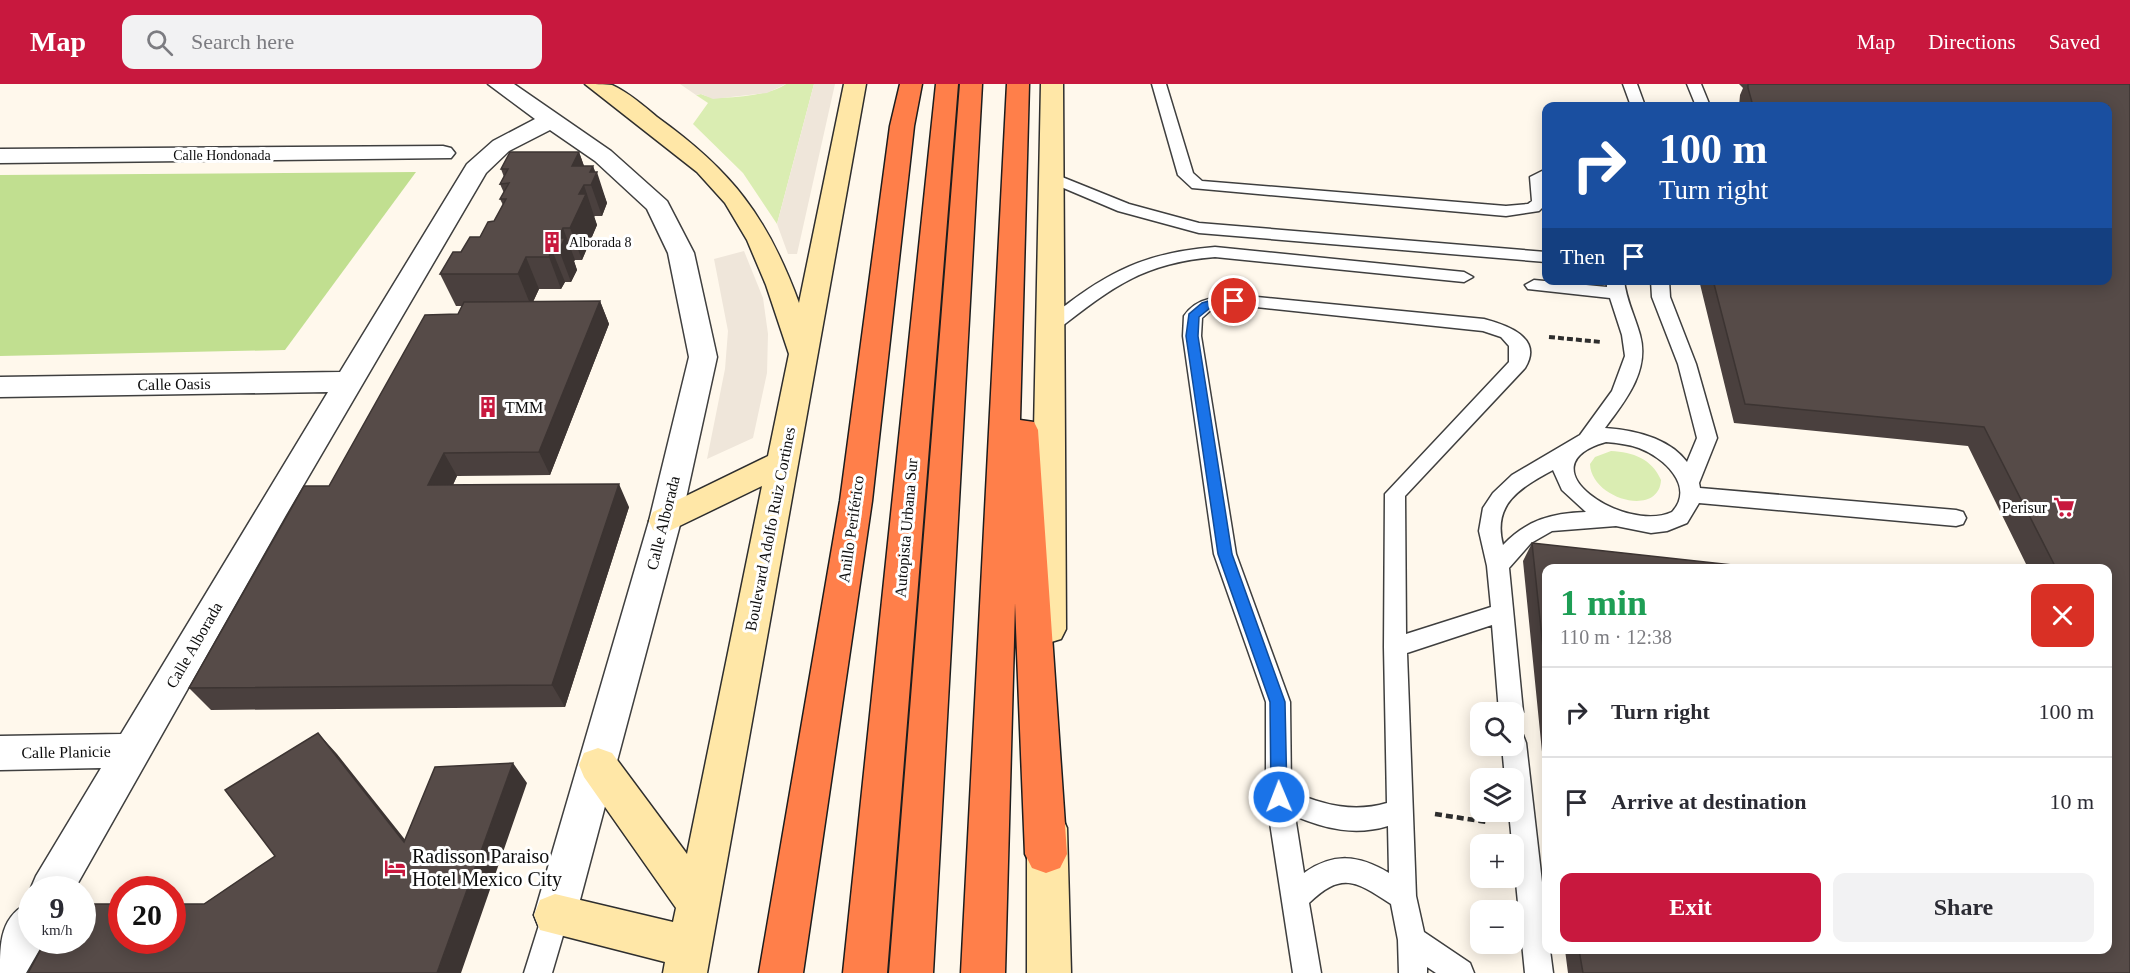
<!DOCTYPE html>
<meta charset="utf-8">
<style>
:root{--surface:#fff;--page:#f2f2f3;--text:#2b2b33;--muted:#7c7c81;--line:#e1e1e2;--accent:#c8183e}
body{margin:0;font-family:Georgia,serif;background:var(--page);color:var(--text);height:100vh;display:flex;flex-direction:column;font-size:22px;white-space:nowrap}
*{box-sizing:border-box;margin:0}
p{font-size:20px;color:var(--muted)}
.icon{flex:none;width:33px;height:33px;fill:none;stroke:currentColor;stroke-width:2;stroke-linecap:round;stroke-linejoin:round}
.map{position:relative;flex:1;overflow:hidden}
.sheet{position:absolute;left:1542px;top:480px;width:570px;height:390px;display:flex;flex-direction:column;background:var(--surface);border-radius:12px;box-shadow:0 3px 15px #0003}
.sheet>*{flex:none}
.hud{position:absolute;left:1542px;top:18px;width:570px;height:183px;border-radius:12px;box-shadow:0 3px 15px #0003;background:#1a4fa0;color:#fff;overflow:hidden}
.tools{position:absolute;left:1470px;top:618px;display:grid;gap:12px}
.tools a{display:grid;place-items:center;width:54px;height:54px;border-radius:12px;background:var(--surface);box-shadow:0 3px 15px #0003;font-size:30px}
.speed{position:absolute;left:18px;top:792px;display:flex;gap:12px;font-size:30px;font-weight:700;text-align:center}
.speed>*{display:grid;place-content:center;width:78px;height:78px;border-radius:50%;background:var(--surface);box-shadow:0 3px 15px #0003;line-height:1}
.speed small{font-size:15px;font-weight:400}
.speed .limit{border:9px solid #d22;background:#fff;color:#111}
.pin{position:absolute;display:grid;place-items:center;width:51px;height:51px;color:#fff;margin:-26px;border:3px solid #fff;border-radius:50%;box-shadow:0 2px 6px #0007}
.me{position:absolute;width:66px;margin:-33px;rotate:359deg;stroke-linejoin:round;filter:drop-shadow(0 0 4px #0008)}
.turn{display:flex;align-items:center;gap:21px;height:126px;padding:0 18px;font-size:27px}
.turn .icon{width:78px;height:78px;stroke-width:2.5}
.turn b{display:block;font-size:42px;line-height:51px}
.then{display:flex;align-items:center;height:57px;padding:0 18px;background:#0003;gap:12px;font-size:22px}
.round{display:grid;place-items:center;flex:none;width:63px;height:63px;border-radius:12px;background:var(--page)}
.overview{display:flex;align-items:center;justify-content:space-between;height:102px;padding:0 18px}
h1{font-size:36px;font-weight:600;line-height:45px;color:#1e9e55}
.action{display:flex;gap:12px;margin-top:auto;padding:12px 18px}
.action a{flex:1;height:69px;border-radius:12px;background:var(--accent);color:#fff;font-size:24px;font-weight:600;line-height:69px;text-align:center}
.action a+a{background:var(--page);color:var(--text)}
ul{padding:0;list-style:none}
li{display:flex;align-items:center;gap:18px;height:90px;padding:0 18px;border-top:2px solid var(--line)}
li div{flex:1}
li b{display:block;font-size:22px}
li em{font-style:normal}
header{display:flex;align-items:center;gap:36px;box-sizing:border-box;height:84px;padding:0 30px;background:var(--accent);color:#fff}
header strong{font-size:28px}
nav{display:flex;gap:33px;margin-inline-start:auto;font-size:21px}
.search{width:420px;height:54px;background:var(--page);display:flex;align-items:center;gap:15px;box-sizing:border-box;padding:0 21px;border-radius:12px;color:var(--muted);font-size:22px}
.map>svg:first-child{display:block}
</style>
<header>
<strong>Map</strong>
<div class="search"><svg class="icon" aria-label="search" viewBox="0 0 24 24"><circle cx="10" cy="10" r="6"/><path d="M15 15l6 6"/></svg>Search here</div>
<nav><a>Map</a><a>Directions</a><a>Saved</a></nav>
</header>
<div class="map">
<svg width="2130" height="889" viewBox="0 0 2130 889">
<rect width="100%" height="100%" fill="#fff8ec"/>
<!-- green -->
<path fill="#daedb2" d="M786 0H814L777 140 743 89 693 40 708 19 696 11 701 10C715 18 773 11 786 0Z
M1611 367C1633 368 1652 375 1661 396 1659 434 1591 415 1590 380L1595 373Z"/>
<!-- forest -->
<path fill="#c1df90" d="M416 88 285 266 0 272V91Z"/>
<!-- plaza -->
<path fill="#efe6da" d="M680 0H786L767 9 713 15 701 10 696 11Z
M814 0H835L797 170H788L777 140Z
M744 167 763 214 768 250 767 289 753 354 707 375 725 285 728 247 714 175Z"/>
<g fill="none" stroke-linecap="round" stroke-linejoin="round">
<defs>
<path id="lane" d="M1152 0H1166L1193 89 1202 97 1506 122 1528 120 1532 117 1530 93 1546 85V120L1539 127 1506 132 1192 104 1178 91Z
M1623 0H1637L1645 22H1631Z
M1687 0H1701L1710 22H1696Z
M1052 89 1129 120 1199 139 1546 168V178L1199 149 1118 127 1047 97 1044 94 1047 91Z
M1215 163 1464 188 1473 193 1464 198 1215 173C1142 179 1113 203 1057 246H1045L1042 242C1048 232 1061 225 1070 218 1118 182 1155 168 1215 163Z
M1534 196 1607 203V196H1624C1626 216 1635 232 1640 251 1650 287 1625 317 1605 344 1634 346 1669 354 1687 378L1697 354 1678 280 1652 213 1651 196H1669L1670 213 1696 280 1717 354 1699 399 1700 404 1956 426 1963 428 1966 434 1963 440 1956 442 1699 419 1687 439 1667 447 1651 449 1616 442 1552 447 1531 459 1509 484 1523 628 1519 635 1514 637V628H1499L1492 541 1407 569 1416 812 1424 848 1470 879 1474 889H1436L1427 883V889H1399L1398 856 1391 820C1356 797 1342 787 1309 819L1321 889H1293L1266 713V618L1214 470 1183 252 1184 232C1198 211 1224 212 1247 212L1484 235C1506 241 1544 253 1525 284L1405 412 1406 550 1491 523 1487 482 1479 447 1483 424 1493 409 1512 391 1580 351 1612 307 1625 272 1622 251 1610 214 1528 205 1525 201ZM1222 222H1247L1483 247 1501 253 1509 262V278L1385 410 1384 563 1387 719C1353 729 1323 721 1291 707L1290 618 1236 470 1201 252 1202 234 1212 225ZM1606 358C1617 359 1628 360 1639 364 1663 373 1696 402 1672 428 1625 450 1521 382 1606 358ZM1553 386 1562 406 1586 428C1552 429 1527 436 1503 461 1492 420 1520 404 1553 386ZM1295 732C1326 745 1355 752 1388 742L1389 789C1359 771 1334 768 1304 789Z
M1514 648 1523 651 1526 659 1546 833V866H1550L1553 889H1525L1509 728H1514V694H1505L1502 662H1514Z
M555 818 565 822 569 831 552 889H524L545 822Z"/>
<path id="street" d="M488 0H514L611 67 667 117 694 169 717 273 681 437 576 831 570 846 555 852 540 846 534 831 649 437 689 273 668 169 647 125 595 77 550 46 509 67 486 89 286 431 74 806H32V809L30 806 36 792 101 684 0 686V652L121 650 328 308 0 313V293L340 288 467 80 493 57 535 35Z
M443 62 451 64 455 69 451 74 0 79V65Z
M32 817V856H45L26 889H0C0 858 0 831 32 817Z"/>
<path id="secondary" d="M585 0C593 0 605 0 612 1 628 8 644 22 657 33 732 87 767 132 799 219L844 0H866L707 889H663L665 878 540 846 534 831 540 816 555 810 673 838 676 824 584 693 579 681 584 669 598 664 612 669 687 770 762 402 665 449 653 446 649 437 653 428 768 372 789 270 766 201 747 156 725 119 697 88Z
M1041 0H1063L1066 545 1061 555 1048 559 1035 555 1030 545Z
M1047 725 1061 731 1067 744 1071 889H1027V744L1033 731Z"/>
<path id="highway" d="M900 0H922L914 42 872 417 803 889H759L840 417 890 42Z
M936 0H958L887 889H843Z
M960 0H982L933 889H889Z
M1007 0H1029L1020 336 1034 338 1038 346 1067 770 1060 784 1046 789 1032 784 1025 770 1015 519 1005 889H961Z"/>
</defs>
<!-- lane casing -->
<use href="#lane" stroke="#3f3f3f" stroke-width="3"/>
<!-- street casing -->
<use href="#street" stroke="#3f3f3f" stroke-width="3"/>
<!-- secondary casing -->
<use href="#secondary" stroke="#2e2e2e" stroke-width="3"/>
<!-- highway casing -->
<use href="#highway" stroke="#1d1d1d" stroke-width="3"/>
<!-- path-far1 -->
<path stroke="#2e2e2e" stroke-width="4" stroke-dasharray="6 3" stroke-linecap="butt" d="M1549 253 1601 258"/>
<!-- path -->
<path stroke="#2e2e2e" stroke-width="4.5" stroke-dasharray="7 4" stroke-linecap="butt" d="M1435 730 1487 738"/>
<!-- lane -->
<use href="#lane" fill="#fff" fill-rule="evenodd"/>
<!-- street -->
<use href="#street" fill="#fff" fill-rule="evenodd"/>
<!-- secondary -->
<use href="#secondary" fill="#ffe7a7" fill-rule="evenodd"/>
<!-- highway -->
<use href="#highway" fill="#ff7f4a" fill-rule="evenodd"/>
</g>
<!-- wall -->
<path fill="#4a403e" d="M1739 0H2130V889H1568L1565 866H2108V484H2028L1968 362 1734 339 1699 196H2108V22H1739L1740 11 1743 4Z
M579 68 584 82H593L607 119 602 132H595L594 133 597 141 582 176H575L574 177 577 186 571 198H565L561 205H539L533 218 600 217 609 240 550 391 457 392 453 401 629 423 565 623 211 626 189 604 329 402 458 230 462 222H456L440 190 461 168 480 153 494 137 503 121 500 115 504 109 500 100 504 93 501 85Z
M1532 459 1546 484V708L1523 477Z"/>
<!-- shaded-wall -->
<path fill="#3c3432" d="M579 68 590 99 584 101 597 141 582 176 570 144 579 110 572 82Z
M593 82 596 91 597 88 607 119 602 132 591 101 590 88Z
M563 144 575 176 574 177 577 186 571 198 559 166 558 154Z
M552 166 565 198 561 205 549 173Z
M526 173 539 205 531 222 518 190Z
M600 217 609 240 550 391 539 368Z
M444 369 457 392 442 424 428 401Z
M619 400 629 423 565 623 552 601Z
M318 649 337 670 422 777 404 758Z
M513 679 527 699 461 889H437Z"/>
<!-- building -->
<path fill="#564b48" stroke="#3c3432" stroke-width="1.5" d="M1748 0H2130V889H1583L1579 866H2108V484H2056L1984 343 1745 320 1713 196H2108V22H1753L1748 4Z
M510 68H579L572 82H593L590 88H597L591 101H584L579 110H586L570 144H563L558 154H565L559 166H552L549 173H526L518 190H440L453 168H461L470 153H480L488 138 494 137 506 115H500L509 99 500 100 508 85H501Z
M600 217 539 368 444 369 428 401 619 400 552 601 189 604 304 402H329L425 231 458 230 464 218Z
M1532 459 1760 484H1546V592Z
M318 649 404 758 435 683 513 679 437 889H28L46 856H82V820H122V856H172V820H204L275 772 225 706Z"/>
<!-- route -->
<path fill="#1a73e8" stroke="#114b97" stroke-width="1.5" d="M1222 213H1234L1240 217 1234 221 1210 224 1199 233 1198 252 1232 470 1285 618 1287 713 1285 718 1279 720 1273 718 1271 713 1270 618 1218 470 1186 252 1189 230 1202 219Z"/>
<!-- icons -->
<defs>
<symbol id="building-bare" viewBox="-9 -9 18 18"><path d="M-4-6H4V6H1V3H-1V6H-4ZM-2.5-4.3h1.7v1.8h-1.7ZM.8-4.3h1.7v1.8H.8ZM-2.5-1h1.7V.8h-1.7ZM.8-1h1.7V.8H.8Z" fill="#c8183e" stroke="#fff" stroke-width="2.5" paint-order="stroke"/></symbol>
<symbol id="supermarket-bare" viewBox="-9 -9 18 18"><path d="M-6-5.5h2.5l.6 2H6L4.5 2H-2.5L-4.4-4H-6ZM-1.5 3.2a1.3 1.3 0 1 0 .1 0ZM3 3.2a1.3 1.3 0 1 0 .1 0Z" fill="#c8183e" stroke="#fff" stroke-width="2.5" paint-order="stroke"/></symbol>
<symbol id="hotel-bare" viewBox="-9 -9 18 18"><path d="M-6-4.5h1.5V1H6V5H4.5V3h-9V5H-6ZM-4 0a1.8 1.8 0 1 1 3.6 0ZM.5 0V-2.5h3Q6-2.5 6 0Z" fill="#c8183e" stroke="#fff" stroke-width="2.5" paint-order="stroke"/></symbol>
</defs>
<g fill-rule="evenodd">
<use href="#building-bare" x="537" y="143" width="30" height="30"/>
<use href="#building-bare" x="473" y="308" width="30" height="30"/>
<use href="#supermarket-bare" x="2049" y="408" width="30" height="30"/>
<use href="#hotel-bare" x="380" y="769" width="30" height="30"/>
</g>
<g text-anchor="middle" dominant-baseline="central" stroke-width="6" stroke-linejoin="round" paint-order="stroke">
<!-- far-street labels -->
<g font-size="14" fill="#0c0c0c" stroke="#fff">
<text x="222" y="71">Calle Hondonada</text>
</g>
<!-- far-poi labels -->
<g font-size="14" fill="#0c0c0c" stroke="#fff" text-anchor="start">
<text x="569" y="158">Alborada 8</text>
</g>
<!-- street labels -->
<g font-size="16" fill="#0c0c0c" stroke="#fff">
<text transform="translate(174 300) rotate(-1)">Calle Oasis</text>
<text transform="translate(663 439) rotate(-76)">Calle Alborada</text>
<text transform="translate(906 444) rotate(-85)">Autopista Urbana Sur</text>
<text transform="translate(770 445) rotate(-79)">Boulevard Adolfo Ruiz Cortines</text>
<text transform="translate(851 445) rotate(-82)">Anillo Periférico</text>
<text transform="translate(194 561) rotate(-60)">Calle Alborada</text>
<text transform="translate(66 668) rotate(-1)">Calle Planicie</text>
</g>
<!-- poi labels -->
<g font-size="16" fill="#0c0c0c" stroke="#fff" text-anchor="start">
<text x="505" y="323">TMM</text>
<text x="2047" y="423" text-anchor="end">Perisur</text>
</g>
<!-- near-poi labels -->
<g font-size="20" fill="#0c0c0c" stroke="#fff" text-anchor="start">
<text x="412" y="772">Radisson Paraiso<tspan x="412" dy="23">Hotel Mexico City</tspan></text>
</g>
</g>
</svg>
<div class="tools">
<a><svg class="icon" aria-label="search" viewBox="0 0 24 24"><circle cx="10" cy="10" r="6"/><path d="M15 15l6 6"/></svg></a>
<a><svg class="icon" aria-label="layers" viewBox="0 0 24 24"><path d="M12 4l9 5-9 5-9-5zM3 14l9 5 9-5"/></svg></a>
<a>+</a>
<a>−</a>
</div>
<div class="speed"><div>9<small>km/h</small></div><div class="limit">20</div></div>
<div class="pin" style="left:1234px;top:217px;background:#d93025"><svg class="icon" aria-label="arrive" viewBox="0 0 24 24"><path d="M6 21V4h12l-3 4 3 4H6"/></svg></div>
<svg class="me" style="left:1279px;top:713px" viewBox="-20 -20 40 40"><circle r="17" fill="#1a73e8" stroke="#fff" stroke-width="3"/><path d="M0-11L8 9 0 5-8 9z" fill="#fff"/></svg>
<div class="hud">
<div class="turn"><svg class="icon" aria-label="right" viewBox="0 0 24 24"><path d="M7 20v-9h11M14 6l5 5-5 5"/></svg><div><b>100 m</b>Turn right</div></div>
<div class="then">Then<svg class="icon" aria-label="arrive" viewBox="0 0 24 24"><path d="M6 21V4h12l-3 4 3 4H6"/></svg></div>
</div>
<section class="sheet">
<div class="overview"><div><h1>1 min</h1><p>110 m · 12:38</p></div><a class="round" style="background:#d93025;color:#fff"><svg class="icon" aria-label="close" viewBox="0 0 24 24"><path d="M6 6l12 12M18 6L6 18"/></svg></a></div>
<ul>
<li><svg class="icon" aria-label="right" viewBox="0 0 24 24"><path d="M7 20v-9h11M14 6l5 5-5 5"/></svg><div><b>Turn right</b></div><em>100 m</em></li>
<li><svg class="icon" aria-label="arrive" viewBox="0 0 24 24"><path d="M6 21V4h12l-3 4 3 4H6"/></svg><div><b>Arrive at destination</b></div><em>10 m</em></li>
</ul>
<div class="action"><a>Exit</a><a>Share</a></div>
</section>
</div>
